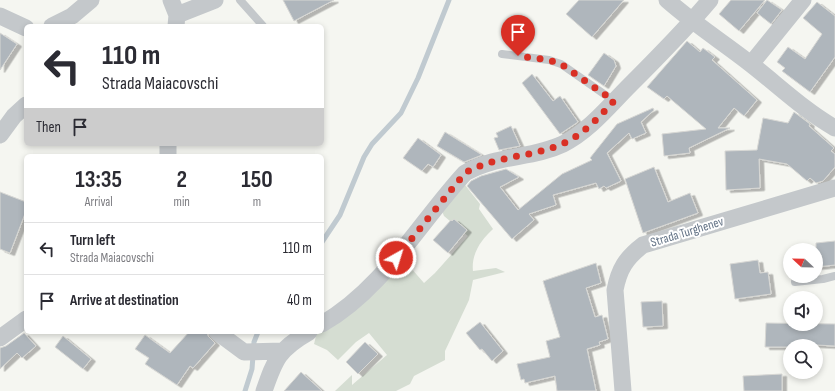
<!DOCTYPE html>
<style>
:root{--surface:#fff;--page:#f2f2f3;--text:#2b2b33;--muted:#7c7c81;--line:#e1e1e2}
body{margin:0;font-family:"Sofia Sans Condensed",sans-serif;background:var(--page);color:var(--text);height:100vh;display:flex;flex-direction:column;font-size:15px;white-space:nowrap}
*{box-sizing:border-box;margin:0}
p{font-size:13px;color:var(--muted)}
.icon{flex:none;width:22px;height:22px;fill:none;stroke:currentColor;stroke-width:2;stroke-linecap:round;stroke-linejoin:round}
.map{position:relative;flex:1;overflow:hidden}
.panel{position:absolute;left:24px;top:154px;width:300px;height:180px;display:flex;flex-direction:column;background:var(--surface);border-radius:6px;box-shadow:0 2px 6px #0003}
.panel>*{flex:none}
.guide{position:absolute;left:24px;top:24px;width:300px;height:122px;border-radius:6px;box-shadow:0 2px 6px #0003;background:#fff;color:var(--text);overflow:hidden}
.needle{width:26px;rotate:292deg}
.tools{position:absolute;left:783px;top:243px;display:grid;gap:8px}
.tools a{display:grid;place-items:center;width:40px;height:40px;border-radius:50%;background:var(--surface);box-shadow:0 2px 6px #0003;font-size:20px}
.pin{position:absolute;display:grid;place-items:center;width:34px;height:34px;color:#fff;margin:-41px -17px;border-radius:50% 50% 50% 0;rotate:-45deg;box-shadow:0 0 4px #0007}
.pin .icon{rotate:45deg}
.me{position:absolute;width:44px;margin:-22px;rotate:39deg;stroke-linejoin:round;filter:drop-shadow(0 0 3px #0008)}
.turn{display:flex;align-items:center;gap:14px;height:84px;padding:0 12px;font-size:18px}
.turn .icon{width:52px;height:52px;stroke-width:2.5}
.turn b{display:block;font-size:28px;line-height:34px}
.then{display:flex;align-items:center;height:38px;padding:0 12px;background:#0003;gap:8px;font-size:15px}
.eta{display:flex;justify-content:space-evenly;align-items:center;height:68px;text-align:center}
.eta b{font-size:24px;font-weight:700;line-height:28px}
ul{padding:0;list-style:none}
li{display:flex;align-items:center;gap:12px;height:52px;padding:0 12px;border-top:1px solid var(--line)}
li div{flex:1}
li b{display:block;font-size:15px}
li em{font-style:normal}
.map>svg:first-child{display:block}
</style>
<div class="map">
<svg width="835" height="391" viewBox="0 0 835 391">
<defs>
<filter id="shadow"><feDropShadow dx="4.5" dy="2.5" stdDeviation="0" flood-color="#0004"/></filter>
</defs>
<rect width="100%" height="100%" fill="#f5f6f1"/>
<!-- green -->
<path fill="#d5ddd2" d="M465 185 480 204 479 209 493 229C481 240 471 254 473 271L496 268 505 272 473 280 469 300 445 351V360L414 376 410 384 396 391H335L352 375V385L387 355 369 333 356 342 338 360 327 350 314 344 317 332H322L403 259 424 283 435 273 468 236 444 216 442 211Z"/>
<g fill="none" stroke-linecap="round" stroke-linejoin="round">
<!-- stream -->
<path stroke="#c0cad0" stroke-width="5" d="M322 242 340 215 364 157 372 144 401 113 418 78 449 0
M245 391 252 369 254 342 258 332"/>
</g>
<!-- building -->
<path fill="#afb6bc" stroke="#d7d7d4" filter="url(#shadow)" d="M283 0H334L294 21Z
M579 0H624L592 37 566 14Z
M731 0H765L739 31 719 14Z
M767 0 782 10 771 24 757 13Z
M817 2 835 16V57L810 92 782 71 785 68 777 62 788 47 805 59 822 34 803 18Z
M0 33 17 44 0 70Z
M687 41 700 52 703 48 715 57 712 60 757 100 744 116 734 108 718 128H730L689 148 690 153 664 156 662 134 706 129 667 96 664 99 647 87Z
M604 53 614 60 616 66 604 86 588 75Z
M532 74 553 101 560 96 578 122 560 134 522 83Z
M653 108 654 110 641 122 646 133 632 139 629 133 607 153 621 181 606 188 604 186 599 189 596 183 553 195 556 205 529 214 534 220 512 239 467 186 471 181 481 176 506 169 519 177 500 187 518 210 562 174 592 160 590 158 617 124Z
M794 112 810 124 809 126 834 148 831 151 835 154V167L823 181 816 183 810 178 807 181 787 164 759 159 760 188 726 190 725 151 757 150 763 118 788 123Z
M511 126 520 146 499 150 494 138 498 137 496 133Z
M445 132 482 155 464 162 437 146Z
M418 138 441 155 433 167 428 164 422 171 403 158Z
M654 167 668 202 690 193 698 213 643 233 625 179Z
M0 192 26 202V211L10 253 0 249Z
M454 219 467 230 448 253 433 240 451 220 452 221Z
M835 241V265L816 267V243Z
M758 260 760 273 768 272 771 294 735 299 730 264Z
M596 263 601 283 586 288 595 317 602 315 608 339 599 342 600 345 587 349 596 391H557L555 376 525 383 524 379 521 380 517 364 550 357 546 341 560 337 543 281Z
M662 301 663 326 643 327 641 302Z
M480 322 503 351 492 361 482 349 480 350 466 333Z
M766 323 835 324V346L799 344V346H790V347H765Z
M189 332H207L208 336 215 343 193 368 190 366 177 385 145 364 149 358 135 349 145 335 170 353Z
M24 333 36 346 22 358 17 353 0 369V348L6 346Z
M63 336 91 359 83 369 55 347Z
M365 342 378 354 358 374 346 362Z
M301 372 322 391H284Z
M782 374V391H744L743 376Z"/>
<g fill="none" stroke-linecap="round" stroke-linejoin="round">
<!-- service -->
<path stroke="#c4c8cb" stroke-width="8" d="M240 0 263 26
M502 54 549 60 561 64 614 101
M795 282 823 279 835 276"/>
<!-- minor -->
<path stroke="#c4c8cb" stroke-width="17" d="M171 0 177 15 176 26
M667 0C694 24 724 43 752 65 780 87 805 111 835 128
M177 15 215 0
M0 16 26 28
M52 26 72 16 91 0
M751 64 803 0
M0 135 14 116 26 105
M168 144V156
M322 324C383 289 419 223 465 173 498 154 532 159 563 144 589 131 609 106 629 86 657 58 685 30 710 0
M217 332 244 352 282 351
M0 338 26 319
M264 391C275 359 279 349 309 332
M623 391 615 290C619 269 626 258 643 245L835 188"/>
</g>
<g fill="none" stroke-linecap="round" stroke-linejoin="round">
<!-- route -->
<path stroke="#d93025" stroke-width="7" stroke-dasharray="0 12.6" d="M396 258 465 173C496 155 530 158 562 144 582 136 600 116 614 101L561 64 549 60 518 56"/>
</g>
<g text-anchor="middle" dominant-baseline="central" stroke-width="4" stroke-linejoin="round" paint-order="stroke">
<!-- street labels -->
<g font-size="13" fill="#627285" stroke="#fff">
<text transform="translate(687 232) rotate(-17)">Strada Turghenev</text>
</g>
</g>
</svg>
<div class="tools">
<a><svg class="needle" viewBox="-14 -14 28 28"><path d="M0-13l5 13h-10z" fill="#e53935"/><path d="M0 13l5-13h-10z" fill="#7c7c81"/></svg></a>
<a><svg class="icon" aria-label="sound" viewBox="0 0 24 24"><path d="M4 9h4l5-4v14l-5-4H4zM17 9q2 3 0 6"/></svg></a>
<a><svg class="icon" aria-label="search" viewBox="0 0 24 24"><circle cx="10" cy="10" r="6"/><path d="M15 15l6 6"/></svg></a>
</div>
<div class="pin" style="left:518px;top:56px;background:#d93025"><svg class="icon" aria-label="arrive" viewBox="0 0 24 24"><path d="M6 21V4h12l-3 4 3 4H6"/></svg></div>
<svg class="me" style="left:396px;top:258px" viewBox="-20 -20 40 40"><circle r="17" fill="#d93025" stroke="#fff" stroke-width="3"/><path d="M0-11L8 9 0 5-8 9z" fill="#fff"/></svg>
<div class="guide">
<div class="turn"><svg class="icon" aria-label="left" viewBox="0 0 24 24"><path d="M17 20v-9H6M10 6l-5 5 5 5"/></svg><div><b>110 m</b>Strada Maiacovschi</div></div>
<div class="then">Then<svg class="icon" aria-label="arrive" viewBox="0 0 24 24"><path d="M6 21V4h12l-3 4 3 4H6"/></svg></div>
</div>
<section class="panel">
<div class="eta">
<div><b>13:35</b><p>Arrival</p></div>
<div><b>2</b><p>min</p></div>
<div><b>150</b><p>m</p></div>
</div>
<ul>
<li><svg class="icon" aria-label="left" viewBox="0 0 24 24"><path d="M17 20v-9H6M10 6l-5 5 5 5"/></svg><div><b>Turn left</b><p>Strada Maiacovschi</p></div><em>110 m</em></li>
<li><svg class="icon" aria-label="arrive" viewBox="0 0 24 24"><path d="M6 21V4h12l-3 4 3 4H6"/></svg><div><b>Arrive at destination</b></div><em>40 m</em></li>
</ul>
</section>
</div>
